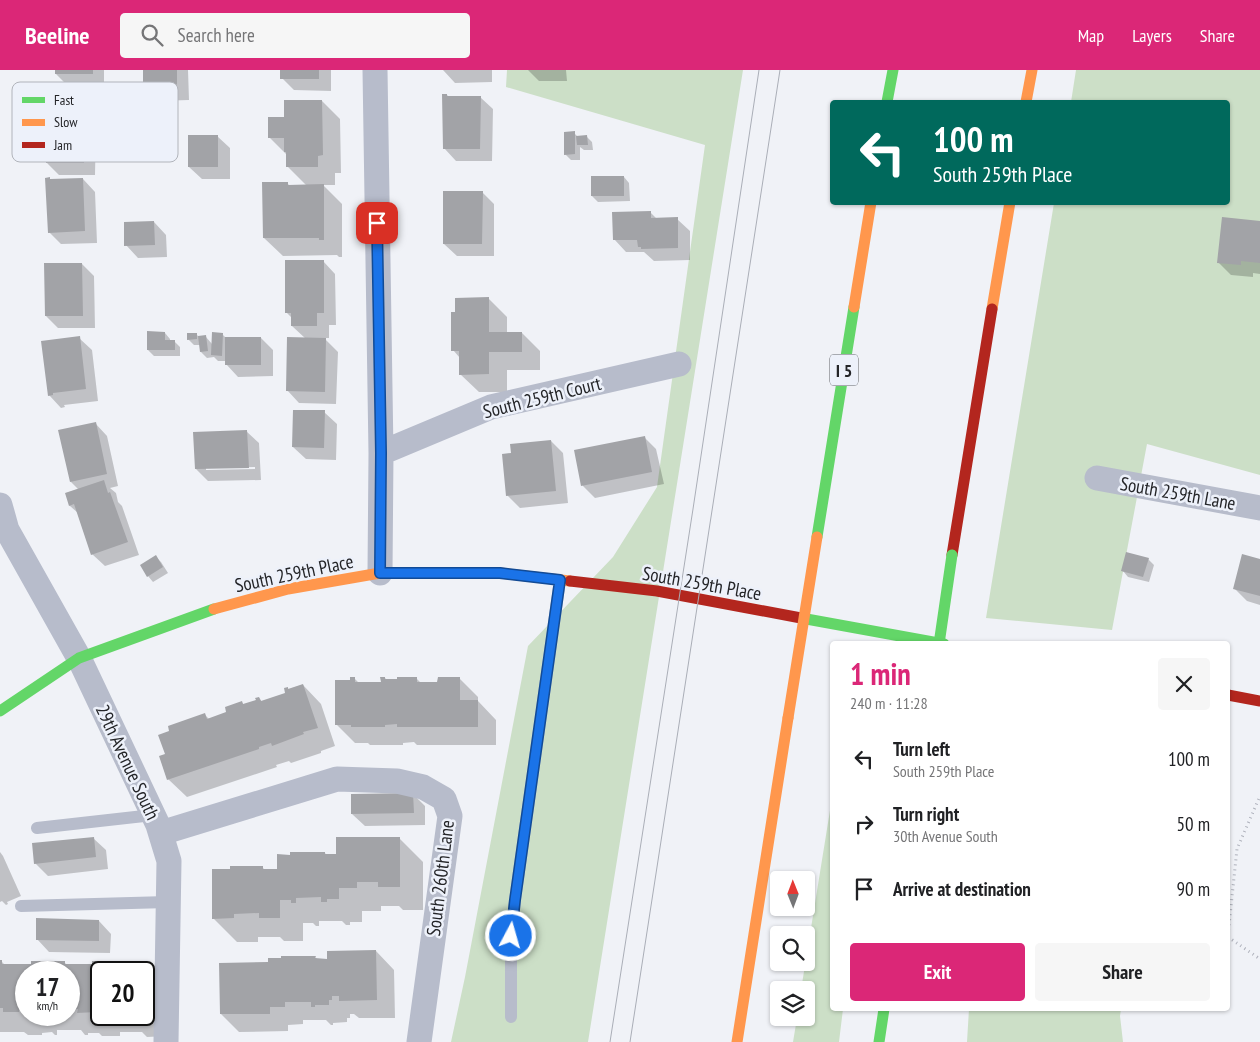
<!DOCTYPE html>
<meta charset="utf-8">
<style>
:root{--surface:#fff;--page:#f6f6f6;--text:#202124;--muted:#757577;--accent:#db2777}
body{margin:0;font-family:"PT Sans Narrow",sans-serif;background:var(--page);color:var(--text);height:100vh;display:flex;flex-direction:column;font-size:19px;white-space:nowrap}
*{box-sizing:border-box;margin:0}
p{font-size:16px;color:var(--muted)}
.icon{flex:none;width:28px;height:28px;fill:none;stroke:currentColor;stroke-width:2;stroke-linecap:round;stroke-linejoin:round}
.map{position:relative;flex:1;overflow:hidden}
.details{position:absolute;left:830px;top:571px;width:400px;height:370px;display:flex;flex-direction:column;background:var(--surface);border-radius:5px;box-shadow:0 1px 4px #0004}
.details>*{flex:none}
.banner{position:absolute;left:830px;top:30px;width:400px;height:105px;border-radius:5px;box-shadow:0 1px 4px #0004;background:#00695c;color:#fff;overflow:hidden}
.needle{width:32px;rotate:359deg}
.buttons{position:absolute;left:770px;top:801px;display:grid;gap:10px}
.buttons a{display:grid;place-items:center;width:45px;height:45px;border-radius:5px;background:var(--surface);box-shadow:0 1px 4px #0004;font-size:25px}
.speed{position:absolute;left:15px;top:891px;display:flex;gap:10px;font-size:25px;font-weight:700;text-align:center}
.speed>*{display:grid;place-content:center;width:65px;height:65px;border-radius:50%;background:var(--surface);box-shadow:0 1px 4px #0004;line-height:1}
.speed small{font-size:12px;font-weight:400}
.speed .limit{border:2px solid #111;border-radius:8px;background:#fff;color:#111}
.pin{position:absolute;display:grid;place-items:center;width:42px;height:42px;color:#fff;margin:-21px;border-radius:10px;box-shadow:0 2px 8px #0006}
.me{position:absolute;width:55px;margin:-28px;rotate:6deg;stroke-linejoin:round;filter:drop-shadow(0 0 4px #0008)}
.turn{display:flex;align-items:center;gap:18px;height:105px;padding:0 20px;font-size:22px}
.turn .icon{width:65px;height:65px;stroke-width:2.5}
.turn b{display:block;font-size:35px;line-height:42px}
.round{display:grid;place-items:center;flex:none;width:52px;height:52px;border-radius:5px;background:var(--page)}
.headline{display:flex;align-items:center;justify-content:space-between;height:85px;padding:0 20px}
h1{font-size:30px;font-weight:700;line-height:38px;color:var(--accent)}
.primary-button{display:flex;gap:10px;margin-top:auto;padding:10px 20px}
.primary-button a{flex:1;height:58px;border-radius:5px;background:var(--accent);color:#fff;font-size:20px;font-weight:700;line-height:58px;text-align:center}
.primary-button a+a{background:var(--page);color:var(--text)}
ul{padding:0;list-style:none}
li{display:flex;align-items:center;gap:15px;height:65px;padding:0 20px}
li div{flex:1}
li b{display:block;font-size:19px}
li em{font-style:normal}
header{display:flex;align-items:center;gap:30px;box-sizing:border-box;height:70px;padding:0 25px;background:var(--accent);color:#fff}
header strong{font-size:24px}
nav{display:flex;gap:28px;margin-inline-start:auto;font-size:18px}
.search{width:350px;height:45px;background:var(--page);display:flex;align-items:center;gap:12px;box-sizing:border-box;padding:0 18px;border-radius:5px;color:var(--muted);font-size:19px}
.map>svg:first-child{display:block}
</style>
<header>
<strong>Beeline</strong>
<div class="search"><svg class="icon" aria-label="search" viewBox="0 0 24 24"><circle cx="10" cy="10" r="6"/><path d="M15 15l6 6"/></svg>Search here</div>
<nav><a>Map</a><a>Layers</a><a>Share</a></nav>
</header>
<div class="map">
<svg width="1260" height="972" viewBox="0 0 1260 972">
<rect width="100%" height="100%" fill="#f0f2f7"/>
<!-- green -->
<path fill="#ccdfc7" d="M507 0H743L588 972H451L465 907 528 576 613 487 657 417 705 75 506 17Z
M1076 0H1260V405L1147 374 1112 560 986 548 1054 133 1228 132V32H1071Z
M832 728V939H843L839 972H793L797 948H806V920H801Z
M969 939H1121L1120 946 1123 972H967Z"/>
<!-- shadow -->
<path fill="#0003" fill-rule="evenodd" d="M56 0H104V16H68L56 4Z
M144 0H188L189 30 157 31 145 19Z
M282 0H331V21L294 20 282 8Z
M443 0H492V12L455 13Z
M528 0H566L567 11H539Z
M447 25 449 27H480L493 39 492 91H456L444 78Z
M322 31 340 49 341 103H335V115H323L342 134V187H339L337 185 283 186 264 168 287 113 290 116 306 115 287 96V85L270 68 285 48Z
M50 39 52 41H83L96 53 95 105H59L47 93Z
M574 63 578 67 586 66 592 72 593 80H584L580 77V90H571L565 84Z
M217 66 230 78V109H202L189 97Z
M624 107 629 113 630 131 598 132 592 126Z
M83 109 95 122 97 173 61 174 49 162 51 111Z
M482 122 494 134V186H457L444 174Z
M650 142 657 149H677L690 161V190L654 191 644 182H626L614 169Z
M154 152 166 165 167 187 138 188 126 175Z
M1260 152V204L1253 203V207L1231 205 1218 192Z
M323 191 335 204 336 255H329V268H324L338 282 336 334 299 333 287 320 306 269 292 256V248L286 242Z
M82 194 94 206 95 258H58L46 246Z
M489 229 507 247V263H522L540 281V300H507V322H479L460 304V288L453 280Z
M165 263 170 269V271H174L180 277V286H154L148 280Z
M196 264 199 267H206L212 274 222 264 226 268H261L273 280V306L238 307 226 294V291H218L214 287 207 288 201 282 200 275H194L188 269Z
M79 268 92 280 98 331 64 335 65 337 61 338 49 325Z
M324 342 337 354 336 390 306 389 293 377Z
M95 353 107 366 118 416 110 418 116 423 118 432 122 436 139 485 105 496 92 484 78 443 70 436 66 424 79 420 71 412Z
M246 361 259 373 261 410 208 411 196 399ZM255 397V399L206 400V398Z
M644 367 656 379 664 414 595 428 583 416 575 381Z
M551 371 563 383 568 433 520 438 507 425 512 384Z
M155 486 161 492 168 503 153 512 148 506Z
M1148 489 1154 495 1149 512 1128 507 1123 501Z
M1260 490V535L1247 531 1235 519Z
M354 608 359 613H382L385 608 387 610 416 608 421 613H439L459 608 478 627V631L496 650V675H417L414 672 403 673V675H370L368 673H355L336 654 352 611Z
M303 615 321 634 335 676 321 681V683L291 693 289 691 276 695 277 697 187 727 168 709 167 685 205 645 209 649 228 643 242 633 244 635 258 631 259 628 262 632 287 623 288 618 289 620Z
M413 724 425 736V755L365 756 352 744Z
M93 768 106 780 108 799 48 806 35 793Z
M399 768 423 792V840H403L399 836H381V841H362V852H350V855H346L342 851H319V856H316L313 853H303V871H284L280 867H258V872H237L213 848 262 797 265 800H278L292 786 325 783 327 786 338 785Z
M0 782 3 786 21 826 7 832 8 834 6 835 2 831 0 832Z
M99 851 111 864 110 883 49 882 37 869Z
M376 881 394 900 395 948H359L354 944H350V948H347V952L333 953V955H331L326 950H303V954L288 955V961L239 962 221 944 269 893 315 887 318 890H329Z
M0 892H2L5 895H32L64 892 67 895H93L126 892 130 896H143L167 919 168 966 147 967 142 962H120V966H102L99 963H88V965H85L81 960H57V965H55L52 962 42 963V965H28L24 962H0ZM26 902H69V945H26ZM101 902H144V945H101Z"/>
<!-- building -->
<path fill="#a2a3a7" d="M55 0H93V4H55Z
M143 0H177V18L143 19Z
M280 0H319V9H280Z
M442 24H447V26H481L480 79H443Z
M284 30H322L323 85 318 86V97H286V82H284V68H268V47H284Z
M45 38H51V40H84V93H46Z
M575 61V84L564 85V62Z
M188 65H218V97H188Z
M587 65 588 75H577L576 66Z
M591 106H624V126H591Z
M50 107V109L83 108 85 161 48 163 45 108Z
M262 112H288V115L324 114V170H319V168H263Z
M443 121H483L482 174H443Z
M651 141V148L678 147V178L641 179V177H638L637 170H613L612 142Z
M1222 147 1260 151V193L1241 191V195L1217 193Z
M154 151 155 175 124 176V152Z
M285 190H324V243H317V256H291V243H285Z
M44 193H82L83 246H45Z
M489 227V262H522V282H489V304L459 305V281H451V242H455V228Z
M147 261 165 262V270H175V280H147Z
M212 262 223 263 222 286 211 285Z
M187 263H197V269L187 270Z
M206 265 208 281 200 282 198 266Z
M80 266 86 319 53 323V325L48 326 41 271Z
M225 267H261V295H225Z
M287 267 326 268 325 322 286 321Z
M293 340H325L324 378 292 377Z
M96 352 107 404 70 412 58 360Z
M247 360 249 398 195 399 193 362Z
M645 366 652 402 581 416 574 380Z
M551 370 556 421 506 426 502 384 511 383 510 374Z
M104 410 108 423 110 422 128 472 91 485 74 434 69 436 65 423Z
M1126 482 1149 488 1143 507 1121 501Z
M1242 484 1260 489V526L1233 519Z
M156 485 163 497 147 507 140 495Z
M350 607H355V612H381L380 607H385V609H397V607H417V612H437L438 607H460V630H478V657H397V654L385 655V657H351V655H335V610H350Z
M303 614 318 658 303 662 304 664 272 676 271 673 259 677V679L167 710 159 686 165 684 158 665 169 661 168 656 205 643 207 649 226 642 225 637 242 631 243 634 256 630 255 628 259 627 261 631 285 623 284 618 288 617V619Z
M413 723 414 743 351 744V724Z
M94 767 96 787 34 794 32 773Z
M336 767H400V817H378V812H357V818H339V829H327V832H321V827L296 828V833H291V830H280V848H259V843L234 844V848L212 849V799H230V796H263V799H277V784L290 785V782H325V784H336Z
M36 848 99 850V871L36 870Z
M376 880 377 930 339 931V926H332V930H329V935H315V937H311V932H285V937H270V944H220L219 893 268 892V888H281V886H316L315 888 327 889V881Z
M0 890H2V894H31V891H65V894H92V891H127V895L144 894V902H101V938H96V942L77 943 78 939 69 940V902H26V939H19V942H3V938H0Z"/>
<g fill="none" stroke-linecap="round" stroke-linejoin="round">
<!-- path -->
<path stroke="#aeb1bb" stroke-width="3" stroke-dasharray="1 4" stroke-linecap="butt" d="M1228 865 1237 779 1260 726
M1228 867 1260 889"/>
<!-- lane -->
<path stroke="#b7bccb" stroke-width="12" d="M37 758 153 745
M21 836 168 832
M511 947V866L515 830 560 510"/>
<!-- street -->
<path stroke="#b7bccb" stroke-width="25" d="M375 0 381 383 380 503
M381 383 491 337 679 294
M1097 408 1260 438
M0 435 7 460 79 588 158 755 169 791 166 972
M161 763 337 709 397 711 423 717 444 729 450 746 419 972"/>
<!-- fast -->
<path stroke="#63d668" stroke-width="11" d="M887 32 893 0
M817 467 854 237
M801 548 944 574
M0 641 79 588 214 539
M879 972 884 939"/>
<!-- slow -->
<path stroke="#ff974d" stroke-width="11" d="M1026 32 1032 0
M854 237 871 132
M992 239 1010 132
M214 539 288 519 380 503H500L570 511
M737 972 788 648"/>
<!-- jam -->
<path stroke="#b3261e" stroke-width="11" d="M952 485 992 239
M570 511 657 521 801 548
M1228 625 1260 631"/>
<!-- tram -->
<path stroke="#aaaeb7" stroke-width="1" d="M610 972 693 439 759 0
M630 972 780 0"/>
<!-- fast-bridge -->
<path stroke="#63d668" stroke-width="11" d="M939 574 952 485"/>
<!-- slow-bridge -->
<path stroke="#ff974d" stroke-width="11" d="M788 648 817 467"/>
</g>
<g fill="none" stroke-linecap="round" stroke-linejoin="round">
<defs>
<path id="route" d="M377 153 381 383 380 503H500L560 510 515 830 511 866"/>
</defs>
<!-- route casing -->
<use href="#route" stroke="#114b97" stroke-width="12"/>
<!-- route -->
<use href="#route" stroke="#1a73e8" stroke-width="9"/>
</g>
<g text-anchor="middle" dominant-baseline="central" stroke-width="5" stroke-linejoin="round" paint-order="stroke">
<!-- shield labels -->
<rect fill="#edf1fa" stroke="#606267" stroke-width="1" x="830" y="284.5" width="28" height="31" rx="4"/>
<g font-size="18" font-weight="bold" fill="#242528">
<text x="844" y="300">I 5</text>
</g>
<!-- street labels -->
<g font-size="19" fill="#242528" stroke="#edf1fa">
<text transform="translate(542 327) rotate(-14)">South 259th Court</text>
<text transform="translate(1178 423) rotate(10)">South 259th Lane</text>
<text transform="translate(294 503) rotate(-12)">South 259th Place</text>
<text transform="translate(702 513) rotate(10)">South 259th Place</text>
<text transform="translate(128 692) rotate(65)">29th Avenue South</text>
<text transform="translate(440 808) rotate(-83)">South 260th Lane</text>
</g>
</g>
<!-- legend -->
<rect x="12" y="12" width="166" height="80" rx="8" fill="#edf1fa" stroke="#b1b4bb" stroke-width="1"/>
<rect x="22" y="27" width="23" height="6" fill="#63d668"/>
<rect x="22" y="49" width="23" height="7" fill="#ff974d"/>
<rect x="22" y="72" width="23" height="6" fill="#b3261e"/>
<g font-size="14" fill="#242528">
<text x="54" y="35">Fast</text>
<text x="54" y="57">Slow</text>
<text x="54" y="80">Jam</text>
</g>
</svg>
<div class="buttons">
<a><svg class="needle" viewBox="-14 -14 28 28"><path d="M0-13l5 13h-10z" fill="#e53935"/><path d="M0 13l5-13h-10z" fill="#757577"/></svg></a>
<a><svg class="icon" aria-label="search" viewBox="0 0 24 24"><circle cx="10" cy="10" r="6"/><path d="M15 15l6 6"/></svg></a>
<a><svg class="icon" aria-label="layers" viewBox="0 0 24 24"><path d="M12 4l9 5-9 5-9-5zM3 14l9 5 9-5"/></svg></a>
</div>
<div class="speed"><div>17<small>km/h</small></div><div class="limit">20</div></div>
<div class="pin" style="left:377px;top:153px;background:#d93025"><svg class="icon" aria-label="arrive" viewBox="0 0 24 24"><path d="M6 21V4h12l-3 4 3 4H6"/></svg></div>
<svg class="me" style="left:511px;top:866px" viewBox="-20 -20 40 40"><circle r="17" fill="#1a73e8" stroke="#fff" stroke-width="3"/><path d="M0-11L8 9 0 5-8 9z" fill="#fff"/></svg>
<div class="banner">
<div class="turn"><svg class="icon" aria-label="left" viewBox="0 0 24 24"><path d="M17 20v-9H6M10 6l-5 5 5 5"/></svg><div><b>100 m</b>South 259th Place</div></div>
</div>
<section class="details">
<div class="headline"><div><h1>1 min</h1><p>240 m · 11:28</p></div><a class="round"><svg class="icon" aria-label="close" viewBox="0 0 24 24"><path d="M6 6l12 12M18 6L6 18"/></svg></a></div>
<ul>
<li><svg class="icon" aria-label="left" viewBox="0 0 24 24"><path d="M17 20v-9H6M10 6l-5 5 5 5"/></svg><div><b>Turn left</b><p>South 259th Place</p></div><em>100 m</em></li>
<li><svg class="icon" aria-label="right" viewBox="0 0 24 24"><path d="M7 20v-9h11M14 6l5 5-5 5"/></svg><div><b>Turn right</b><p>30th Avenue South</p></div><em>50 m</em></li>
<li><svg class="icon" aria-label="arrive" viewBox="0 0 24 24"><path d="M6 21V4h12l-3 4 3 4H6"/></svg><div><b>Arrive at destination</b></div><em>90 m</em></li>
</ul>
<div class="primary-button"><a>Exit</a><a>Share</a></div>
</section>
</div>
